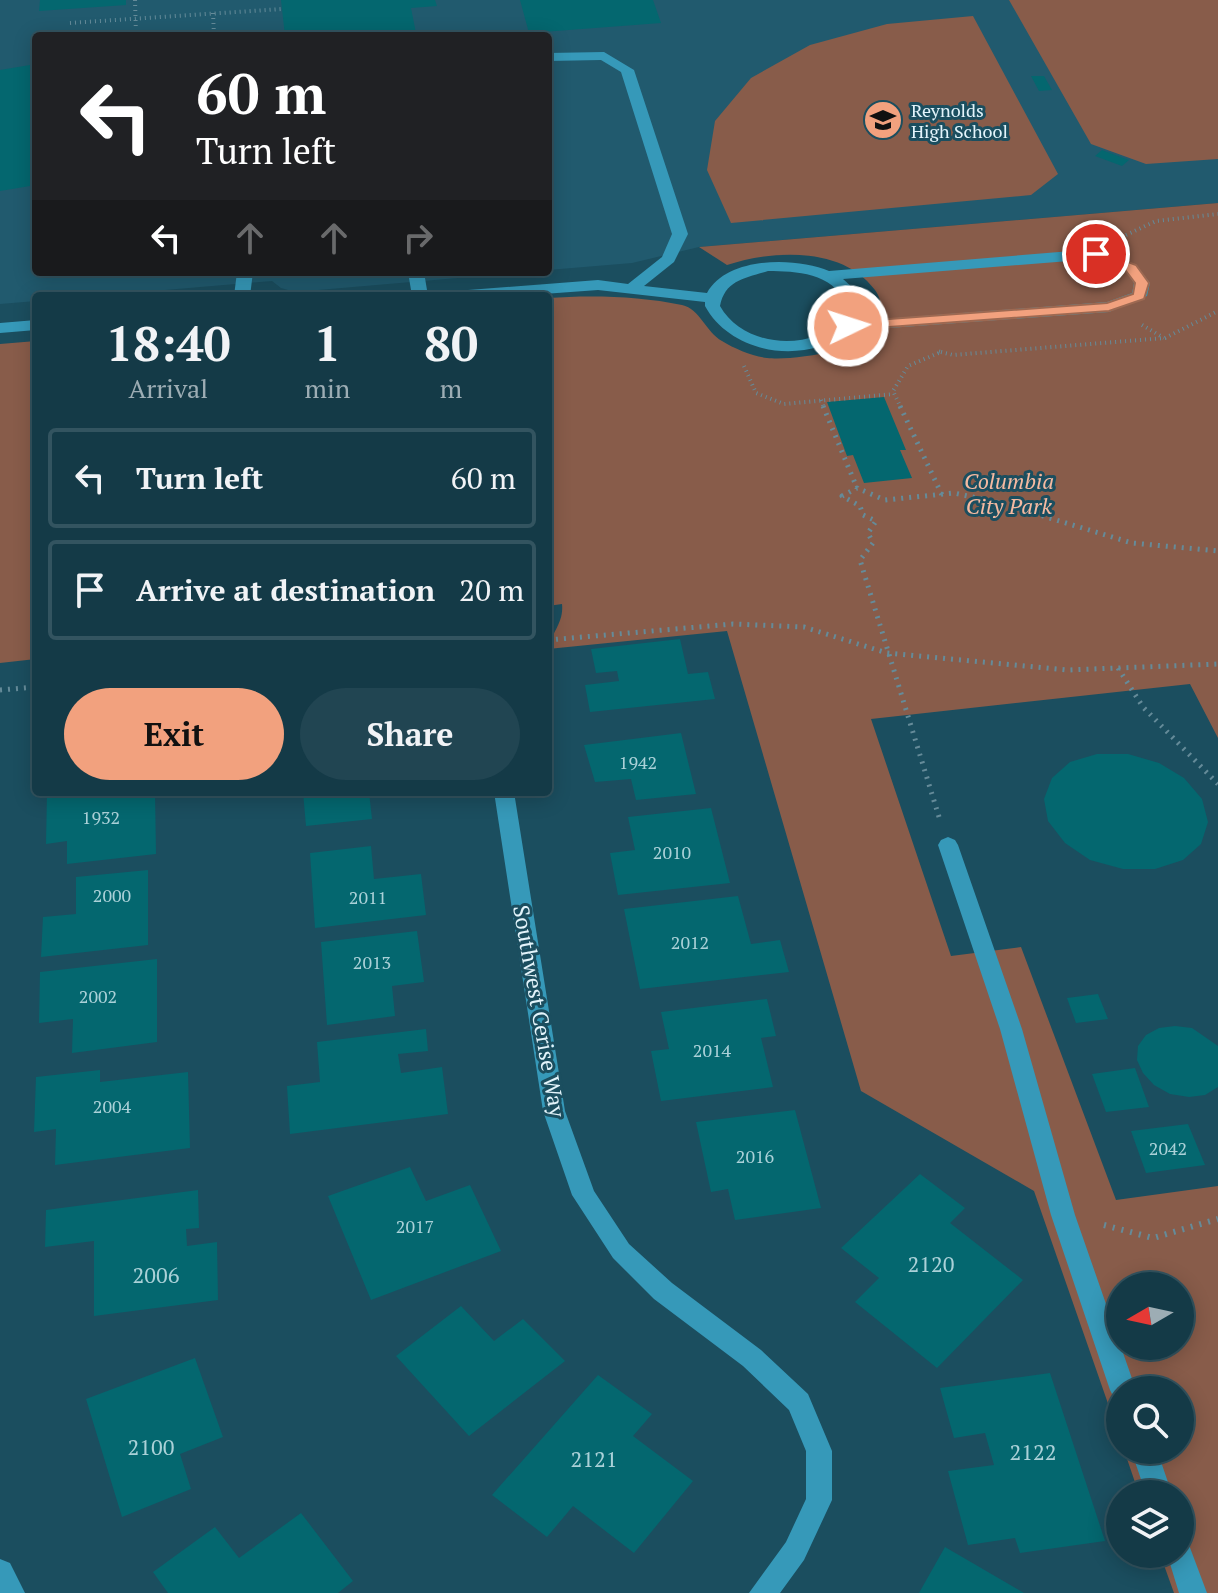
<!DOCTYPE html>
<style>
:root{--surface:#143a47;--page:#214552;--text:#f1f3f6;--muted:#9dadb4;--line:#335460;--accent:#f2a17e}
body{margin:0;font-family:"PT Serif",serif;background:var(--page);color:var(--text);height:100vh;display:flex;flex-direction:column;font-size:30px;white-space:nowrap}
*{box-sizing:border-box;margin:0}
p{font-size:26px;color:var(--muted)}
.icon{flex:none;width:44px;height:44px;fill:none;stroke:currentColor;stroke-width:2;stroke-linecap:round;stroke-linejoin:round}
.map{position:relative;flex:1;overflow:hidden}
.panel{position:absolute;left:32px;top:292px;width:520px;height:504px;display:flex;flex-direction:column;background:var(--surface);border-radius:8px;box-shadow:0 4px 20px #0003,0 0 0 2px var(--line)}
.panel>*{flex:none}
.hud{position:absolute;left:32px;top:32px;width:520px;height:244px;border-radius:8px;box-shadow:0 4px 20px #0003,0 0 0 2px var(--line);background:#202124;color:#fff;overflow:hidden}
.needle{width:52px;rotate:261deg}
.tools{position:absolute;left:1106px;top:1272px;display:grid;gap:16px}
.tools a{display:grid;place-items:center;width:88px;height:88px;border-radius:50%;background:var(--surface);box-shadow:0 4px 20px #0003,0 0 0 2px var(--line);font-size:40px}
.pin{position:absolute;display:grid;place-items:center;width:68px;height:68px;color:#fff;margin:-34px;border:4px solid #fff;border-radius:50%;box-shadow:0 2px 8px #0007}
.me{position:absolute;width:88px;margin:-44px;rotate:86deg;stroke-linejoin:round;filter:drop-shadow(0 0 6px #0008)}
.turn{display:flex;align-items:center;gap:28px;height:168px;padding:0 32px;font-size:36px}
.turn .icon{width:104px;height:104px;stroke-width:2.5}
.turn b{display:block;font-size:56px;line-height:68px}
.lanes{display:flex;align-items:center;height:76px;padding:0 32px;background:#0003;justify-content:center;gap:40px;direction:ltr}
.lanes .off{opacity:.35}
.eta{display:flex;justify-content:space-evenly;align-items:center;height:136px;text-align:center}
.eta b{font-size:48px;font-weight:700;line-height:56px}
.button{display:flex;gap:16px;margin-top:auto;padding:16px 32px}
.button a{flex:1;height:92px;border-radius:48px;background:var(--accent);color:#111;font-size:32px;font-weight:700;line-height:92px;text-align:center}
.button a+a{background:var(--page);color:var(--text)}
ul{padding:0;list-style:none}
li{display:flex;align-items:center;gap:24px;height:100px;margin:0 16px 12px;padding:0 16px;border:4px solid var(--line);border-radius:8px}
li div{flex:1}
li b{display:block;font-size:30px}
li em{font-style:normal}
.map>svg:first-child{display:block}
</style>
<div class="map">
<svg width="1218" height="1593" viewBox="0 0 1218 1593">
<rect width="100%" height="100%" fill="#1b4e5f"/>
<!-- built -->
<path fill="#215a6e" d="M0 0H1218V203L699 247 632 263 548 270V36H36V272H526L295 292 281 288 272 281 95 296H36V301L0 304Z"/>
<!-- green -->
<path fill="#885c4a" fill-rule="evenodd" d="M1009 0H1218V159L1146 164 1091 144Z
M973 16 1058 174 1031 195 731 223 707 170 715 121 751 78 810 45 887 24Z
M1218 203V738L1190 684 871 719 951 956 1021 947 1116 1200 1218 1186V1593H1174L1160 1554H1180V1494H1139L1124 1450H1180V1390H1120V1438L1034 1191 861 1091 727 631 548 649C551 633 564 623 562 604L548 606V298C591 295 639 296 682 305 700 309 706 332 722 341 735 349 752 356 767 358 794 361 867 350 880 324 885 314 881 298 875 290 843 246 772 250 727 265L699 247ZM1120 1286H1180V1346H1120Z
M36 341V659L0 663V344Z"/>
<!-- building -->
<path fill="#04676f" d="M40 0H126V5L39 11Z
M281 0H435L437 6 411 8 416 33 285 36Z
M520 0H653L661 23 529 33Z
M36 64V185L0 191V70Z
M1031 76H1044L1052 90 1039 91Z
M1102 150 1129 160 1122 166 1095 156Z
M884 397 906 450H900L912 478 864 483 853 455 847 456 827 402Z
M680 639 688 674 708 672 715 699 590 712 585 685 619 681 617 671 596 673 591 649Z
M681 733 696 794 636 800 631 779 595 782 584 745Z
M1097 754H1128L1159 763 1184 778 1202 799 1208 822 1201 844 1183 860 1155 869H1123L1090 860 1065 843 1048 821 1044 799 1052 778 1070 762Z
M155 792 156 854 67 864V841L46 844 47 793Z
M303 792H369L372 819 306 826Z
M711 808 730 883 618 895 610 853 635 850 628 817Z
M371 846 374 879 421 874 426 915 315 928 310 853Z
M148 870V945L41 957 43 917 76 914V877Z
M738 896 751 944 780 940 789 972 640 989 624 909Z
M417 931 424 982 392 986 395 1016 327 1025 321 942Z
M157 959V1042L72 1053 73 1019 39 1023 40 972Z
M1098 994 1108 1019 1076 1023 1067 998Z
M767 999 776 1036 761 1038 773 1087 661 1101 651 1051 669 1049 661 1012Z
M1175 1026 1192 1028 1218 1046V1087L1205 1095 1189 1097 1170 1094 1154 1085 1143 1073 1137 1060 1138 1046 1146 1035 1159 1028Z
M426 1029 428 1051 398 1054 401 1073 442 1067 448 1114 290 1134 287 1086 320 1082 317 1042Z
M1135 1068 1149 1107 1106 1112 1092 1074Z
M100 1070V1082L188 1072 190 1148 55 1165 56 1129 34 1132 36 1077Z
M795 1110 821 1208 735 1220 728 1189 711 1192 696 1122Z
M1188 1124 1205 1165 1146 1173 1131 1131Z
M410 1167 426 1201 470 1185 501 1251 371 1300 328 1196Z
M920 1174 965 1208 950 1223 1023 1280 937 1368 855 1302 879 1278 841 1248Z
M198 1190 199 1228 186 1229 187 1246 217 1242 218 1300 94 1316V1241L45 1247 46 1210Z
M461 1306 494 1341 523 1319 565 1361 469 1436 396 1356Z
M195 1358 223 1437 180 1454 191 1489 122 1517 86 1399Z
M1050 1373 1105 1541 1020 1553 1015 1538 968 1545 948 1471 994 1465 985 1433 954 1438 940 1388Z
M598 1375 652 1414 633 1436 693 1481 634 1553 573 1506 547 1537 492 1495Z
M301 1513 353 1581 338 1593H168L153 1572 215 1527 239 1558Z
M945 1547 1024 1593H919Z"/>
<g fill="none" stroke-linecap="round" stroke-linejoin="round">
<!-- path-far2 -->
<path stroke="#658b99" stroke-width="4" stroke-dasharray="1 4" stroke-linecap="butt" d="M135 0 136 36
M213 13 214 36
M70 23 282 9
M1126 235 1156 221 1218 214
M1142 325 1164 338
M941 352 953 355 1165 338 1218 311
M744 366 756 393 784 404 894 394
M821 400 824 408
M901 408 893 391 908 366 941 352 938 351"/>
<!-- path-far1 -->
<path stroke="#658b99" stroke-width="5" stroke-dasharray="2 6" stroke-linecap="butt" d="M823 406 857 488
M900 406 942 495
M548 640 733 624 804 627 887 653 1068 670 1218 664
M1118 668 1143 707 1218 784
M0 690 36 687
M939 817 860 560 873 543 868 533 876 521 863 515 860 506 842 496 857 488 885 500 954 493 1000 503 1132 543 1218 551"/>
<!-- path -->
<path stroke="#658b99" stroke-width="6" stroke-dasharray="2 7" stroke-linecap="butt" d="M1104 1225 1153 1238 1218 1219"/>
<!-- minor -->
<path fill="#3699b9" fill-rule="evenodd" d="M604 52 634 70 688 234 674 262 644 286 707 293C727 256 796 257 829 271L1096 249 1136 265 1150 283 1147 296 1109 312 848 331C805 366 731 354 705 306V302L598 290 516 296H447L455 291 598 280 628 284 662 257 672 234 621 72 601 60 548 61V53ZM1094 259 1126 271 1134 283 1132 293 1107 302 857 321C865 303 857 291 843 279ZM768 271C796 271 833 273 845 303L842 319C810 353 743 347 720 306 725 280 745 278 768 271Z
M237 272H253L250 296H234Z
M408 272H424L428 296H412Z
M36 320V330L0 333V323Z
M494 792H514L565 1111 594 1191 629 1244 672 1283 761 1350 808 1394 832 1451V1500L804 1560 780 1593H749L786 1542 806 1499V1451L789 1410 743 1366 654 1299 613 1258 572 1195 543 1111Z
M948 837 955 840 958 845 1022 1029 1075 1215 1136 1390H1120V1400L1114 1398 1110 1390 1051 1215 1000 1029 938 845 941 840Z
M1131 1450H1157L1172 1494H1146Z
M1180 1541 1189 1545 1207 1593H1179L1167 1554H1180Z
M0 1559 10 1563 25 1593H0Z"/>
</g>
<!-- route -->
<path fill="#f2a17e" stroke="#9d6952" stroke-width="2" d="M1096 250 1136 265 1149 283 1144 299 1109 311 848 330 840 326 848 322 1107 303 1133 294 1135 283 1126 271 1092 257 1089 254Z"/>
<!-- icons -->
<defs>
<symbol id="school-disc" viewBox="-11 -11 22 22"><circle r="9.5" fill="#f2a17e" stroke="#1b4e5f"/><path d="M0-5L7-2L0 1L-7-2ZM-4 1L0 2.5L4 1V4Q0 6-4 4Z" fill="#111"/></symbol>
</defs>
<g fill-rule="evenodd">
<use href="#school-disc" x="861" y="98" width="44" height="44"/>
</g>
<g text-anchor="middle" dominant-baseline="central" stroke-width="6" stroke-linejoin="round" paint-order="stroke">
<!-- far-poi labels -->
<g font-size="18" fill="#e3f4fb" stroke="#1b4e5f" text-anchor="start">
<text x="911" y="110">Reynolds<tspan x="911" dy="21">High School</tspan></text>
</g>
<!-- number labels -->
<g font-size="18" fill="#abd1d8">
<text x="638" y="762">1942</text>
<text x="101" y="817">1932</text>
<text x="672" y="852">2010</text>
<text x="112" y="895">2000</text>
<text x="368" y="897">2011</text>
<text x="690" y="942">2012</text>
<text x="372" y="962">2013</text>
<text x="98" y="996">2002</text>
<text x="712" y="1050">2014</text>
<text x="112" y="1106">2004</text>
<text x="1168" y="1148">2042</text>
<text x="755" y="1156">2016</text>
<text x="415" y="1226">2017</text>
</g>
<!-- park labels -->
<g font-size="22" font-style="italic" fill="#f5baa1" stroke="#1b4e5f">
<text x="1009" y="480">Columbia<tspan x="1009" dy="25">City Park</tspan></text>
</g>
<!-- street labels -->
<g font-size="22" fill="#e3f4fb" stroke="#1b4e5f">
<text transform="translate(540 1011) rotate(80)">Southwest Cerise Way</text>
</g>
<!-- near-number labels -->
<g font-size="22" fill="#abd1d8">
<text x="931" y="1263">2120</text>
<text x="156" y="1274">2006</text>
<text x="151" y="1446">2100</text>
<text x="1033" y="1451">2122</text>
<text x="594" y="1458">2121</text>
</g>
</g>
</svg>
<div class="tools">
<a><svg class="needle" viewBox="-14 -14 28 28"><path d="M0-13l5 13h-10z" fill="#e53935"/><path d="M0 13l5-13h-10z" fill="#9dadb4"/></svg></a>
<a><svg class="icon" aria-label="search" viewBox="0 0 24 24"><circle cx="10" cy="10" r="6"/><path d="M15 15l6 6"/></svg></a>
<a><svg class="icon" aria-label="layers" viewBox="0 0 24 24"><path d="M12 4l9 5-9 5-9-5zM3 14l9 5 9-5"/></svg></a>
</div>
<div class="pin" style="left:1096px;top:254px;background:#d93025"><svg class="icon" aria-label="arrive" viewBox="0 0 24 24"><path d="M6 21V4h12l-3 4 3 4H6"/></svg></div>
<svg class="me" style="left:848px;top:326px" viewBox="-20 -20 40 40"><circle r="17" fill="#f2a17e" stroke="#fff" stroke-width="3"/><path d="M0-11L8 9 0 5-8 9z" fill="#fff"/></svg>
<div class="hud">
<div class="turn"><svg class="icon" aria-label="left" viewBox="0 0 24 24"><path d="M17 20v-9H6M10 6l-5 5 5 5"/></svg><div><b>60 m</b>Turn left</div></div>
<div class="lanes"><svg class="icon" aria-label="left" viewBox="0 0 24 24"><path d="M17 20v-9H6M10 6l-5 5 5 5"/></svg><svg class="icon off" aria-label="ahead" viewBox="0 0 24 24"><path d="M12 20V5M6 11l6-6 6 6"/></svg><svg class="icon off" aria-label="ahead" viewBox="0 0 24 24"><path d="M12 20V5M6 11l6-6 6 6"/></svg><svg class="icon off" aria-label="right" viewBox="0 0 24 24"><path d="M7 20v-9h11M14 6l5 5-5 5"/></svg></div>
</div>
<section class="panel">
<div class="eta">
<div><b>18:40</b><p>Arrival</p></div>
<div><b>1</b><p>min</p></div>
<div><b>80</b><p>m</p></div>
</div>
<ul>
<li><svg class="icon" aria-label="left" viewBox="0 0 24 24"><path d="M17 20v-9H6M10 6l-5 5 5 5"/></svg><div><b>Turn left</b></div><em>60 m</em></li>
<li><svg class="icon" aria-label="arrive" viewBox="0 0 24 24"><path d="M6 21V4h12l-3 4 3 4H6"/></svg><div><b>Arrive at destination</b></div><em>20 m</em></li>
</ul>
<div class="button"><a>Exit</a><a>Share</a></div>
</section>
</div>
